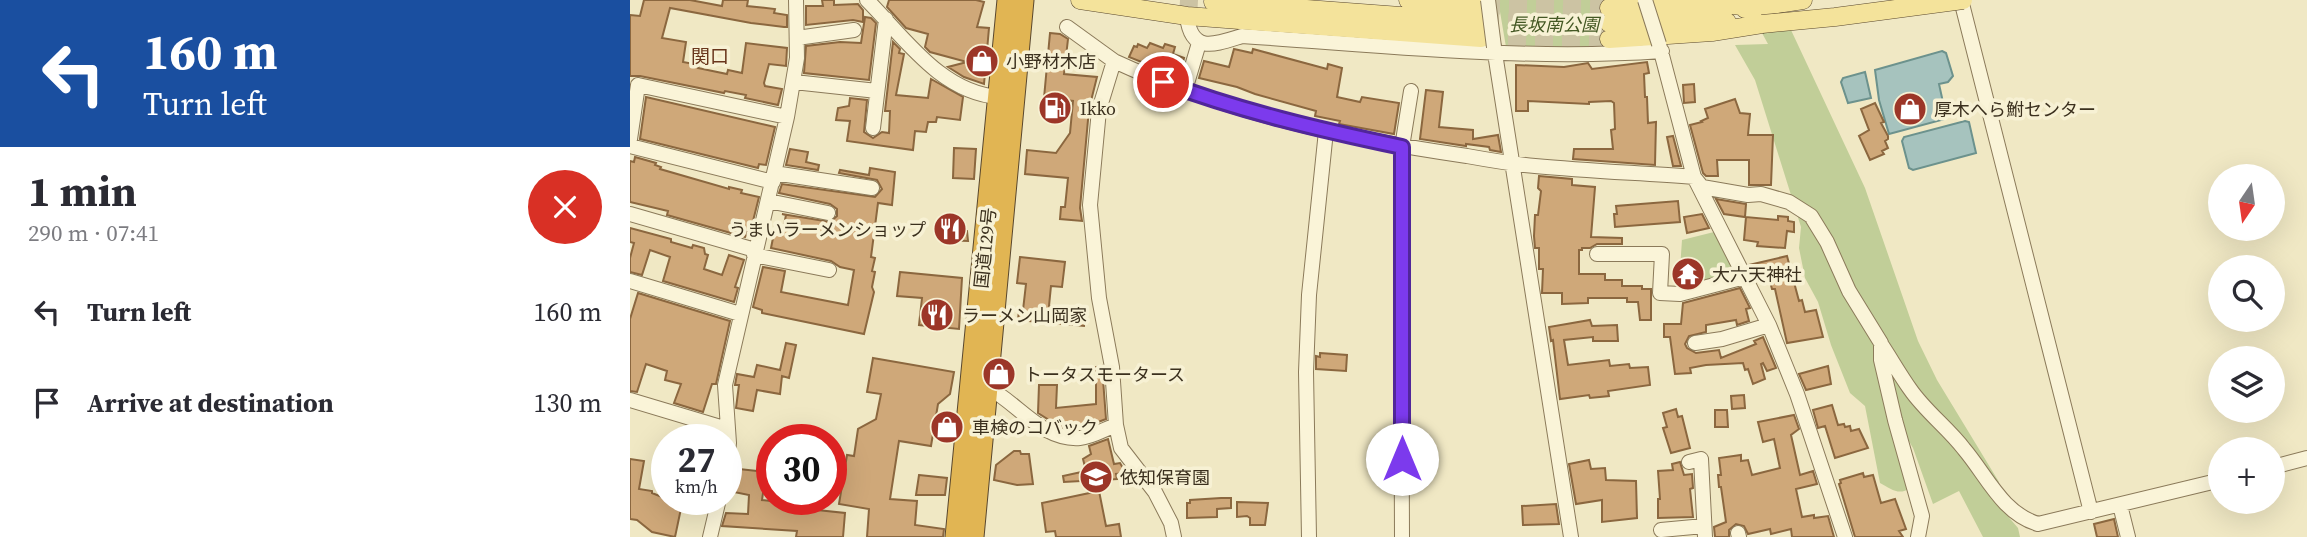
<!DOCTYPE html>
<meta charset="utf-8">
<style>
:root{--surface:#fff;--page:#f7f7f7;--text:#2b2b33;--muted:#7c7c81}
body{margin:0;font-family:"Source Serif 4","Noto Sans JP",serif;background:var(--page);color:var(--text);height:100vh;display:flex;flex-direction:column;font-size:26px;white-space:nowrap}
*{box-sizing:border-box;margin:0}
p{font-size:23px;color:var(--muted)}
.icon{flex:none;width:38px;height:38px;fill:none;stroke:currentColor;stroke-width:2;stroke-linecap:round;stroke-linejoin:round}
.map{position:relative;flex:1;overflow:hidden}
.drawer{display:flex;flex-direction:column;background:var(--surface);width:630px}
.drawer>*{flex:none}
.banner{background:#1a4fa0;color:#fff;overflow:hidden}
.needle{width:46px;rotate:193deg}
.fabs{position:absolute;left:1578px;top:164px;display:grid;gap:14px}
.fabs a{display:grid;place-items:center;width:77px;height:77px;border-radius:50%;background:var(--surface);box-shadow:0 7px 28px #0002;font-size:35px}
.speed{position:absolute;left:21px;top:424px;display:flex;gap:14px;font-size:35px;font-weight:700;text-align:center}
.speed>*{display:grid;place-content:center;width:91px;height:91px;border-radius:50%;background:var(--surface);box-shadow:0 7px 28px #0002;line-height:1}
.speed small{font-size:18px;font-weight:400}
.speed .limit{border:10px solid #d22;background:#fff;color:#111}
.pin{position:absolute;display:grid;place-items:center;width:60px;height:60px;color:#fff;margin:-30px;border:4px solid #fff;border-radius:50%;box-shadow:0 2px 7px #0007}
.me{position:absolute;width:77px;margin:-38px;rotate:0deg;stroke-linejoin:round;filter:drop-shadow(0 0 5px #0008)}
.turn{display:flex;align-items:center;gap:24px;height:147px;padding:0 28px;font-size:32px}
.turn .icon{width:91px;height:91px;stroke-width:2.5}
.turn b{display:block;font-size:49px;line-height:60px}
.round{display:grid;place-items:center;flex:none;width:74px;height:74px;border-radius:37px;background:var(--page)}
.head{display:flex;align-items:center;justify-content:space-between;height:119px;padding:0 28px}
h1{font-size:42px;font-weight:700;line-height:52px}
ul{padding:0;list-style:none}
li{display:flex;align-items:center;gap:21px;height:91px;padding:0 28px}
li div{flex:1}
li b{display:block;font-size:26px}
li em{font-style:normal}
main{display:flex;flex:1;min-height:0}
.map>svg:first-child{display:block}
</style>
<main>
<section class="drawer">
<div class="banner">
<div class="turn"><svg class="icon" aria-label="left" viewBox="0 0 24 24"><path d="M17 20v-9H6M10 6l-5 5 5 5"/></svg><div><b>160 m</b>Turn left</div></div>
</div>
<div class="head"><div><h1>1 min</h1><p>290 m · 07:41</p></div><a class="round" style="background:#d93025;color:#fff"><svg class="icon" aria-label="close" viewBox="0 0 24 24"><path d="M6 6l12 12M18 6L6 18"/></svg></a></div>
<ul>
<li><svg class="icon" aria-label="left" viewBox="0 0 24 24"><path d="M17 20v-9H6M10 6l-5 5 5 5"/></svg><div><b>Turn left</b></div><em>160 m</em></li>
<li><svg class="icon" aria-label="arrive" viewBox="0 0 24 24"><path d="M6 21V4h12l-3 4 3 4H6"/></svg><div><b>Arrive at destination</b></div><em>130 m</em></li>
</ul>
</section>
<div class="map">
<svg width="1677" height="537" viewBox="0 0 1677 537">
<rect width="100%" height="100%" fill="#f0e8c4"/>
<!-- green -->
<path fill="#c1ce98" d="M868 0H976V48L876 47Z
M1114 0H1147L1235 188 1288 341 1307 380 1369 482 1357 492 1388 528 1390 537H1353L1329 491 1303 504 1283 448 1256 403 1280 488C1269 496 1261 489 1250 483L1235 406 1220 393 1201 345 1188 302 1175 278 1169 248 1171 227 1125 80 1105 45 1138 44Z
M1088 231 1111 276 1052 292 1050 269 1052 240Z"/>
<!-- water -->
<path fill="#a6c3be" stroke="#6c928d" stroke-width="2" d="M1312 51 1316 53 1323 76 1318 82 1309 84 1316 116 1315 119 1259 134 1249 100 1245 70Z
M1235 72 1241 98 1218 103 1211 82 1213 78Z
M1335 121 1339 122 1346 153 1283 170 1279 168 1272 141 1274 137Z"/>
<!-- building -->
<path fill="#cfa879" stroke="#8b673f" stroke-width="2" d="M14 0H60L92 6 93 0H118L117 6 145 9 144 13 157 15V27H154L121 23 40 8 32 38 56 42 53 62 69 65 68 68 97 74 98 70 112 73 116 43 157 48 156 66 139 64 134 83 135 86 152 89 148 105 115 98 116 95 95 91 94 93 10 76H0V15L10 16Z
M192 0H204V5L228 4 233 10V22L223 20 176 25V6H193Z
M259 0H346L354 2 347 27 359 28 354 84 334 77 318 67 337 62 300 52 295 47 298 34 276 28 257 7Z
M235 17 241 18 246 23 239 80 174 73 176 46 210 42 231 43Z
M420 33 430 34 438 39 434 74 467 77 459 109 450 208 452 221 430 219 431 207H435L438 178 395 174 397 150 426 153 440 133 443 101 414 98Z
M263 42 270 49 269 53 274 54 266 95 298 98 301 79 333 97 330 120 307 117 306 122H298L296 132 285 131 283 150 217 141 220 121 206 120 208 108 219 106 220 98 237 100 234 132 243 138 252 132 259 133 260 111H255Z
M520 43 533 48 535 44 545 47 543 54 554 58 549 77 499 57 504 46 507 47 508 44 517 48Z
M604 49 622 53 623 49 697 69 698 64 712 68 707 97 730 102 732 97 769 103 764 134 709 124 710 121 685 116 686 111 625 94 607 87 569 78 574 61 599 67Z
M1017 62 1019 73 1014 74 1015 97H1017L1018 123 1026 122 1025 165 943 159 944 149H983L981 130 985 129 984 103 981 101 959 102V104L898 101V111H886V65L934 67 958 63 962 69Z
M1064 84 1065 102 1054 103 1053 85Z
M796 90 813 92 809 127 843 130V139L868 135 871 152 860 150 859 147 836 144V146L790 139Z
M16 97 145 127 136 165 129 164 128 168 10 139Z
M1105 99 1110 113 1120 114 1118 135H1143L1141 185H1119V160H1087L1088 176H1076L1073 173 1060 125 1072 122 1071 121 1078 118 1075 109Z
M1245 103 1254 122 1251 123 1258 136V139L1255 141 1258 148 1252 151 1254 154 1240 160 1229 136 1239 130 1231 109Z
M1043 136 1051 166H1043L1037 137Z
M324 148 346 149 344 179 323 178Z
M160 149 178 152 176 162 189 165 188 170 156 165Z
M5 157 26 163 25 165 31 167 30 169 99 189V187L112 190 111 193 129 197 120 233 117 232 115 237 37 215 38 211 0 202V161L4 162Z
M240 168 265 172 262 205 248 203 241 257 245 258 242 271 245 272 242 287 244 292 234 334 132 313V310L123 307 133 267 155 271 151 292 218 305 224 270 210 267 201 261 141 248 144 233 152 235 156 215 152 214 200 222 207 216V209L200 204 149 193 152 184 245 197 252 189 247 180 209 173 210 170 239 175Z
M909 176 942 179V185L965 187 961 237 992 238V244H967L960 248H952V250H949V274H975V280H992V286H1012V289H1021V320H1010L1008 302H997V298H958V303L932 304V293H912L913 269H909V248H905L904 236 905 215H908L911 191 908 188Z
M1086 199 1116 204 1115 217 1094 214Z
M1048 201 1050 222 985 227 984 214H987L986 206Z
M1072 214 1079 228 1057 233 1054 217Z
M1148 216 1158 217V221L1164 222V232L1157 231 1155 248 1127 246 1128 242 1114 240 1116 217 1148 220Z
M332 219 333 231H337L338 241 309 240 308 220Z
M0 228 41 239V242L62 248 63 245 74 248 75 254 78 255 74 269 92 275 99 255 114 260 105 287 108 288 104 302 33 281 40 257 20 250 12 275 0 272V258L4 243 0 242Z
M1157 256 1169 301 1172 300 1175 312 1186 310 1193 337 1157 343 1145 289H1142L1139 278 1128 281 1119 265Z
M390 257 435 262 432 287 421 286 419 306 455 312 454 326 388 320 389 310H393L396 284 387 283Z
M270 272 332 278 329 329 289 325 292 298 267 296Z
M1110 288 1120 308 1116 309 1119 321 1107 325 1106 320 1076 325V332L1059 336 1055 344 1057 348 1066 353 1089 350 1091 358 1126 344 1124 341 1133 337 1146 368 1137 371 1133 363 1131 364 1135 379 1123 384 1118 369 1115 370 1113 363 1076 365 1060 368 1061 373 1045 374 1040 337H1034V324H1051L1053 303Z
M8 293 100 321 86 384H82L73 412 44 403 51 384 35 380 37 371 16 364 7 392 0 391V319Z
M960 320 962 326 987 325 988 341H963V337L934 340 938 365 979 360 980 366 999 364 1000 368 1018 367 1020 385 978 391 979 396 960 398 959 395 930 399 923 340 921 341 919 327Z
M156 343 166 345 159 378 152 376 150 394 127 390 123 411 106 408 109 385H105L107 374 124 377 127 365 150 370Z
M690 353 717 355 716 371 686 369V356L690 357Z
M243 358 324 372 320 394 308 404 301 446 269 441 260 499 287 501 285 525 314 529 313 537H237L239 509 209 504 217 455 224 456 228 429 246 419 251 394 237 392Z
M472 366 476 419 455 427 438 428 427 425 408 413 409 385H427L426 408 466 404V367Z
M1198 366 1201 384 1176 390 1169 374Z
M1114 395 1115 408 1102 409 1101 396Z
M1202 405 1208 425 1214 424 1215 427 1220 426 1221 431 1229 429 1238 448 1205 458 1195 426 1188 428 1183 410Z
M1046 409 1048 417 1052 416 1060 448 1041 453 1033 428 1037 427 1033 413Z
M1085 410H1097L1098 427H1085Z
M1164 415 1169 429 1161 435 1170 475 1183 471 1187 484 1166 489 1172 517 1184 515V518L1198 516 1204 537H1162L1161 529 1141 534 1140 529 1118 534 1114 526 1106 524 1099 530V537H1085L1084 527 1096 522 1091 487H1089L1088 475H1091L1089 458 1111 455V461L1118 460 1122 475 1150 468 1144 439 1133 442 1128 422Z
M478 439 484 464 490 463 496 473 486 474 487 479 434 482 433 476 456 471 453 459 461 454 459 446Z
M384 451H390L391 454H399L403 484 387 485 364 480 366 465Z
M0 459 14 461 9 489 22 491V493L37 499H53L45 537 22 532 7 520 0 519Z
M959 460 961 469 975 468 976 480 1006 481 1007 518 972 522V500L946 504 939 464Z
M1050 462 1054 475 1062 474 1063 488 1060 489 1063 517 1028 518V499H1030L1028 471 1043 470 1042 464Z
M109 469 136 472 132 500 159 503V507L215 513 213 537H166L167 531 92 526 96 513 118 514 119 495 104 492 106 480 96 478 105 471H109Z
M1233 473 1234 477 1243 475 1251 503 1265 499 1276 529 1269 531 1273 537H1225L1209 484 1211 483 1210 480Z
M289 475 317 478 315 495H286Z
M469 491 476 526 489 524 491 537H426L425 531 416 532 412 503Z
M591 498H601V508L587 509V517L557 518V503H560V500Z
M607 502 638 503 635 525H620V518L617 516 607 517Z
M926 504 929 524 893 525 892 506Z
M1484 519 1488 537H1467L1464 524Z"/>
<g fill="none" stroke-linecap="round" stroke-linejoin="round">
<!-- major-tunnel -->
<path stroke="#ccc3a3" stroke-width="18" stroke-dasharray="18 9" stroke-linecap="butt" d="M550 0 583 2
M852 5 979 8
M851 22 922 24 979 23
M851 38 979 39"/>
<defs>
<path id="minor" d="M237 0C274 37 311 93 369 97
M1331 0 1461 512
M557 16C561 55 586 44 612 36 751 45 893 61 1032 51
M437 27 484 61
M167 38 224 30
M1029 44 1064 177 1139 325 1167 394 1215 537
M864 47 941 537
M164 82 247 91
M555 90 569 43
M243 128 256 19
M0 139 8 85 157 117
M0 146 143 182
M144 173 242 188
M138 201 198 213
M0 214 125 250
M967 254H1032L1030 293 1050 294 1115 277
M124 255 199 270
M0 281 110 314
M1065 343 1092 339 1139 325
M1251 344C1261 359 1270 375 1280 389 1295 411 1318 428 1334 449 1357 476 1372 513 1408 524L1591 480
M357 387C388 403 412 441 450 438 462 437 475 429 486 425
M0 400 97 429
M1059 462 1071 459 1075 537
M1643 467 1677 458
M96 468 99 443 95 385 157 117 167 58 166 0
M1490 505 1498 537
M1031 530 1074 526
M1108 533 1109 537
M80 537 89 499
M544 537 541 523 525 492 491 448 486 425 482 367 469 298 460 205 469 110 484 61C594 112 717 139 837 156 859 160 882 164 905 166 958 171 1011 173 1064 177L1072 187 1118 195 1131 194 1159 202 1181 216 1197 242 1219 291 1251 343V360L1265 420 1292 516 1288 537
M679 537 676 372 679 295 696 131
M772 537 771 276 773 214 771 186 772 147 781 91"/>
<path id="major" d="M450 0 557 16 851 38
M778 0 852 5
M583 2 851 22
M979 8 1079 3 1124 7
M1115 9 1173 0
M979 23 1054 19 1097 22
M979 39 1082 32 1132 24"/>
<path id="highway" d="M326 537 378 0
M343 537 393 0"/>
</defs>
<!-- minor casing -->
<use href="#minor" stroke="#8b7a5a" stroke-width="16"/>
<!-- major casing -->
<use href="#major" stroke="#59472e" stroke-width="19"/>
<!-- highway casing -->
<use href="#highway" stroke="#59472e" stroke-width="23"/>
<!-- minor -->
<use href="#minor" stroke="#faf4d8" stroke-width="14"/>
<!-- major -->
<use href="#major" stroke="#f4e39b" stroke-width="18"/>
<!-- highway -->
<use href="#highway" stroke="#e1b553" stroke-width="21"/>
<defs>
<path id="minor-bridge" d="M858 0 864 47
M1015 0 1029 44"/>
<path id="major-bridge" d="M1132 24 1205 17 1333 0"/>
</defs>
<!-- minor-bridge casing -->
<use href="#minor-bridge" stroke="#8b7a5a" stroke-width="16" stroke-linecap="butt"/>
<!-- major-bridge casing -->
<use href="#major-bridge" stroke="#59472e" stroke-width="19" stroke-linecap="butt"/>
<!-- minor-bridge -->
<use href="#minor-bridge" stroke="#faf4d8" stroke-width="14"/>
<!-- major-bridge -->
<use href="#major-bridge" stroke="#f4e39b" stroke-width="18"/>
</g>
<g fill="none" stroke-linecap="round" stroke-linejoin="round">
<defs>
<path id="route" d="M533 82C610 111 691 130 772 147V459"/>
</defs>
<!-- route casing -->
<use href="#route" stroke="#51269a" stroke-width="18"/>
<!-- route -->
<use href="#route" stroke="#7c3aed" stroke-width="12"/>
</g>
<!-- icons -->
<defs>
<symbol id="shop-disc" viewBox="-11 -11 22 22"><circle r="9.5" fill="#9c3628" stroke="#f7f1d4"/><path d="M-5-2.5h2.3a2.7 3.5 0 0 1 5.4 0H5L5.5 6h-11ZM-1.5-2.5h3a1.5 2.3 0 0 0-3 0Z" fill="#fff"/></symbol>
<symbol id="fuel-disc" viewBox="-11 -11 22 22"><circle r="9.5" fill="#9c3628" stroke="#f7f1d4"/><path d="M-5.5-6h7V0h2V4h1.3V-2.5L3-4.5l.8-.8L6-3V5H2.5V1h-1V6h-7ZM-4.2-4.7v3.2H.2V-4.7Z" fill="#fff"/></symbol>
<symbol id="restaurant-disc" viewBox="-11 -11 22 22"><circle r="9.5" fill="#9c3628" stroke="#f7f1d4"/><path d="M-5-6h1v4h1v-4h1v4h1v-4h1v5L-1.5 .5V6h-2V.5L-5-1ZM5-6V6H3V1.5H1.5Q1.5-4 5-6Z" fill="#fff"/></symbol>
<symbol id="temple-disc" viewBox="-11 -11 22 22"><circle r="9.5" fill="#9c3628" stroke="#f7f1d4"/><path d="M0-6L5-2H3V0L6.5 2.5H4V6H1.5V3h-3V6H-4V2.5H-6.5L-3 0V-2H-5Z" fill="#fff"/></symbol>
<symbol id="school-disc" viewBox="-11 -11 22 22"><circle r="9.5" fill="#9c3628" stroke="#f7f1d4"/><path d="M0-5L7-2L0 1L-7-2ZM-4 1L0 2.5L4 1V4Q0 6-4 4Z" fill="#fff"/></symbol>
</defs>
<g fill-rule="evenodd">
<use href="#shop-disc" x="333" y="42" width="38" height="38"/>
<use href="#fuel-disc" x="406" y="89" width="38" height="38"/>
<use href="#shop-disc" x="1261" y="90" width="38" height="38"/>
<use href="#restaurant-disc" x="301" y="210" width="38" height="38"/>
<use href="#temple-disc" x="1039" y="255" width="38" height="38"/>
<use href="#restaurant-disc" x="288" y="296" width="38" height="38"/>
<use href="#shop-disc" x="350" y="355" width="38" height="38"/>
<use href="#shop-disc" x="298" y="408" width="38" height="38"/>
<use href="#school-disc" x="447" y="458" width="38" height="38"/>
</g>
<g text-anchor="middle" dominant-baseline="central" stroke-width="7" stroke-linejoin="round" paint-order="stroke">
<!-- park labels -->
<g font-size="18" font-style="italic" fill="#445824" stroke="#f7f1d4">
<text x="924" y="24">長坂南公園</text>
</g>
<!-- poi labels -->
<g font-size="18" fill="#3b301e" stroke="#f7f1d4" text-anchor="start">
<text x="376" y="61">小野材木店</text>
<text x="450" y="108">Ikko</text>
<text x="1304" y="109">厚木へら鮒センター</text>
<text x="296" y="229" text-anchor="end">うまいラーメンショップ</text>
<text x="1082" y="274">大六天神社</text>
<text x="332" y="315">ラーメン山岡家</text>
<text x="394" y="374">トータスモータース</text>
<text x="342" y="427">車検のコバック</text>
<text x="490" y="477">依知保育園</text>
</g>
<!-- street labels -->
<g font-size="18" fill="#3b301e" stroke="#f7f1d4">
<text transform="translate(355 248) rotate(-84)">国道129号</text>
</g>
<!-- neighbourhood labels -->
<g font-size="19" fill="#69361c" stroke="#f7f1d4">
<text x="80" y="56">関口</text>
</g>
</g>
</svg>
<div class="fabs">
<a><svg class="needle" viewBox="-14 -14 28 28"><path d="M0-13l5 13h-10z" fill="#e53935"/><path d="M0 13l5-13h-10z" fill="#7c7c81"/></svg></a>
<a><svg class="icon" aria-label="search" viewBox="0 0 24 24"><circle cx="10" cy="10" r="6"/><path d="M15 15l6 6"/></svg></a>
<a><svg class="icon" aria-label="layers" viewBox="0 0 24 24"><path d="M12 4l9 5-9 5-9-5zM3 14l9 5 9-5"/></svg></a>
<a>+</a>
</div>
<div class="speed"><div>27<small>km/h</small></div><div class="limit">30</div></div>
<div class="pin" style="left:533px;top:82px;background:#d93025"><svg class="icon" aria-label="arrive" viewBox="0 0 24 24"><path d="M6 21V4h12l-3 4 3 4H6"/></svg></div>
<svg class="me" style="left:772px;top:459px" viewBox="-20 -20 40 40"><circle r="19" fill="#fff"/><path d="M0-13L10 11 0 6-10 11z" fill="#7c3aed"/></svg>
</div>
</main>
